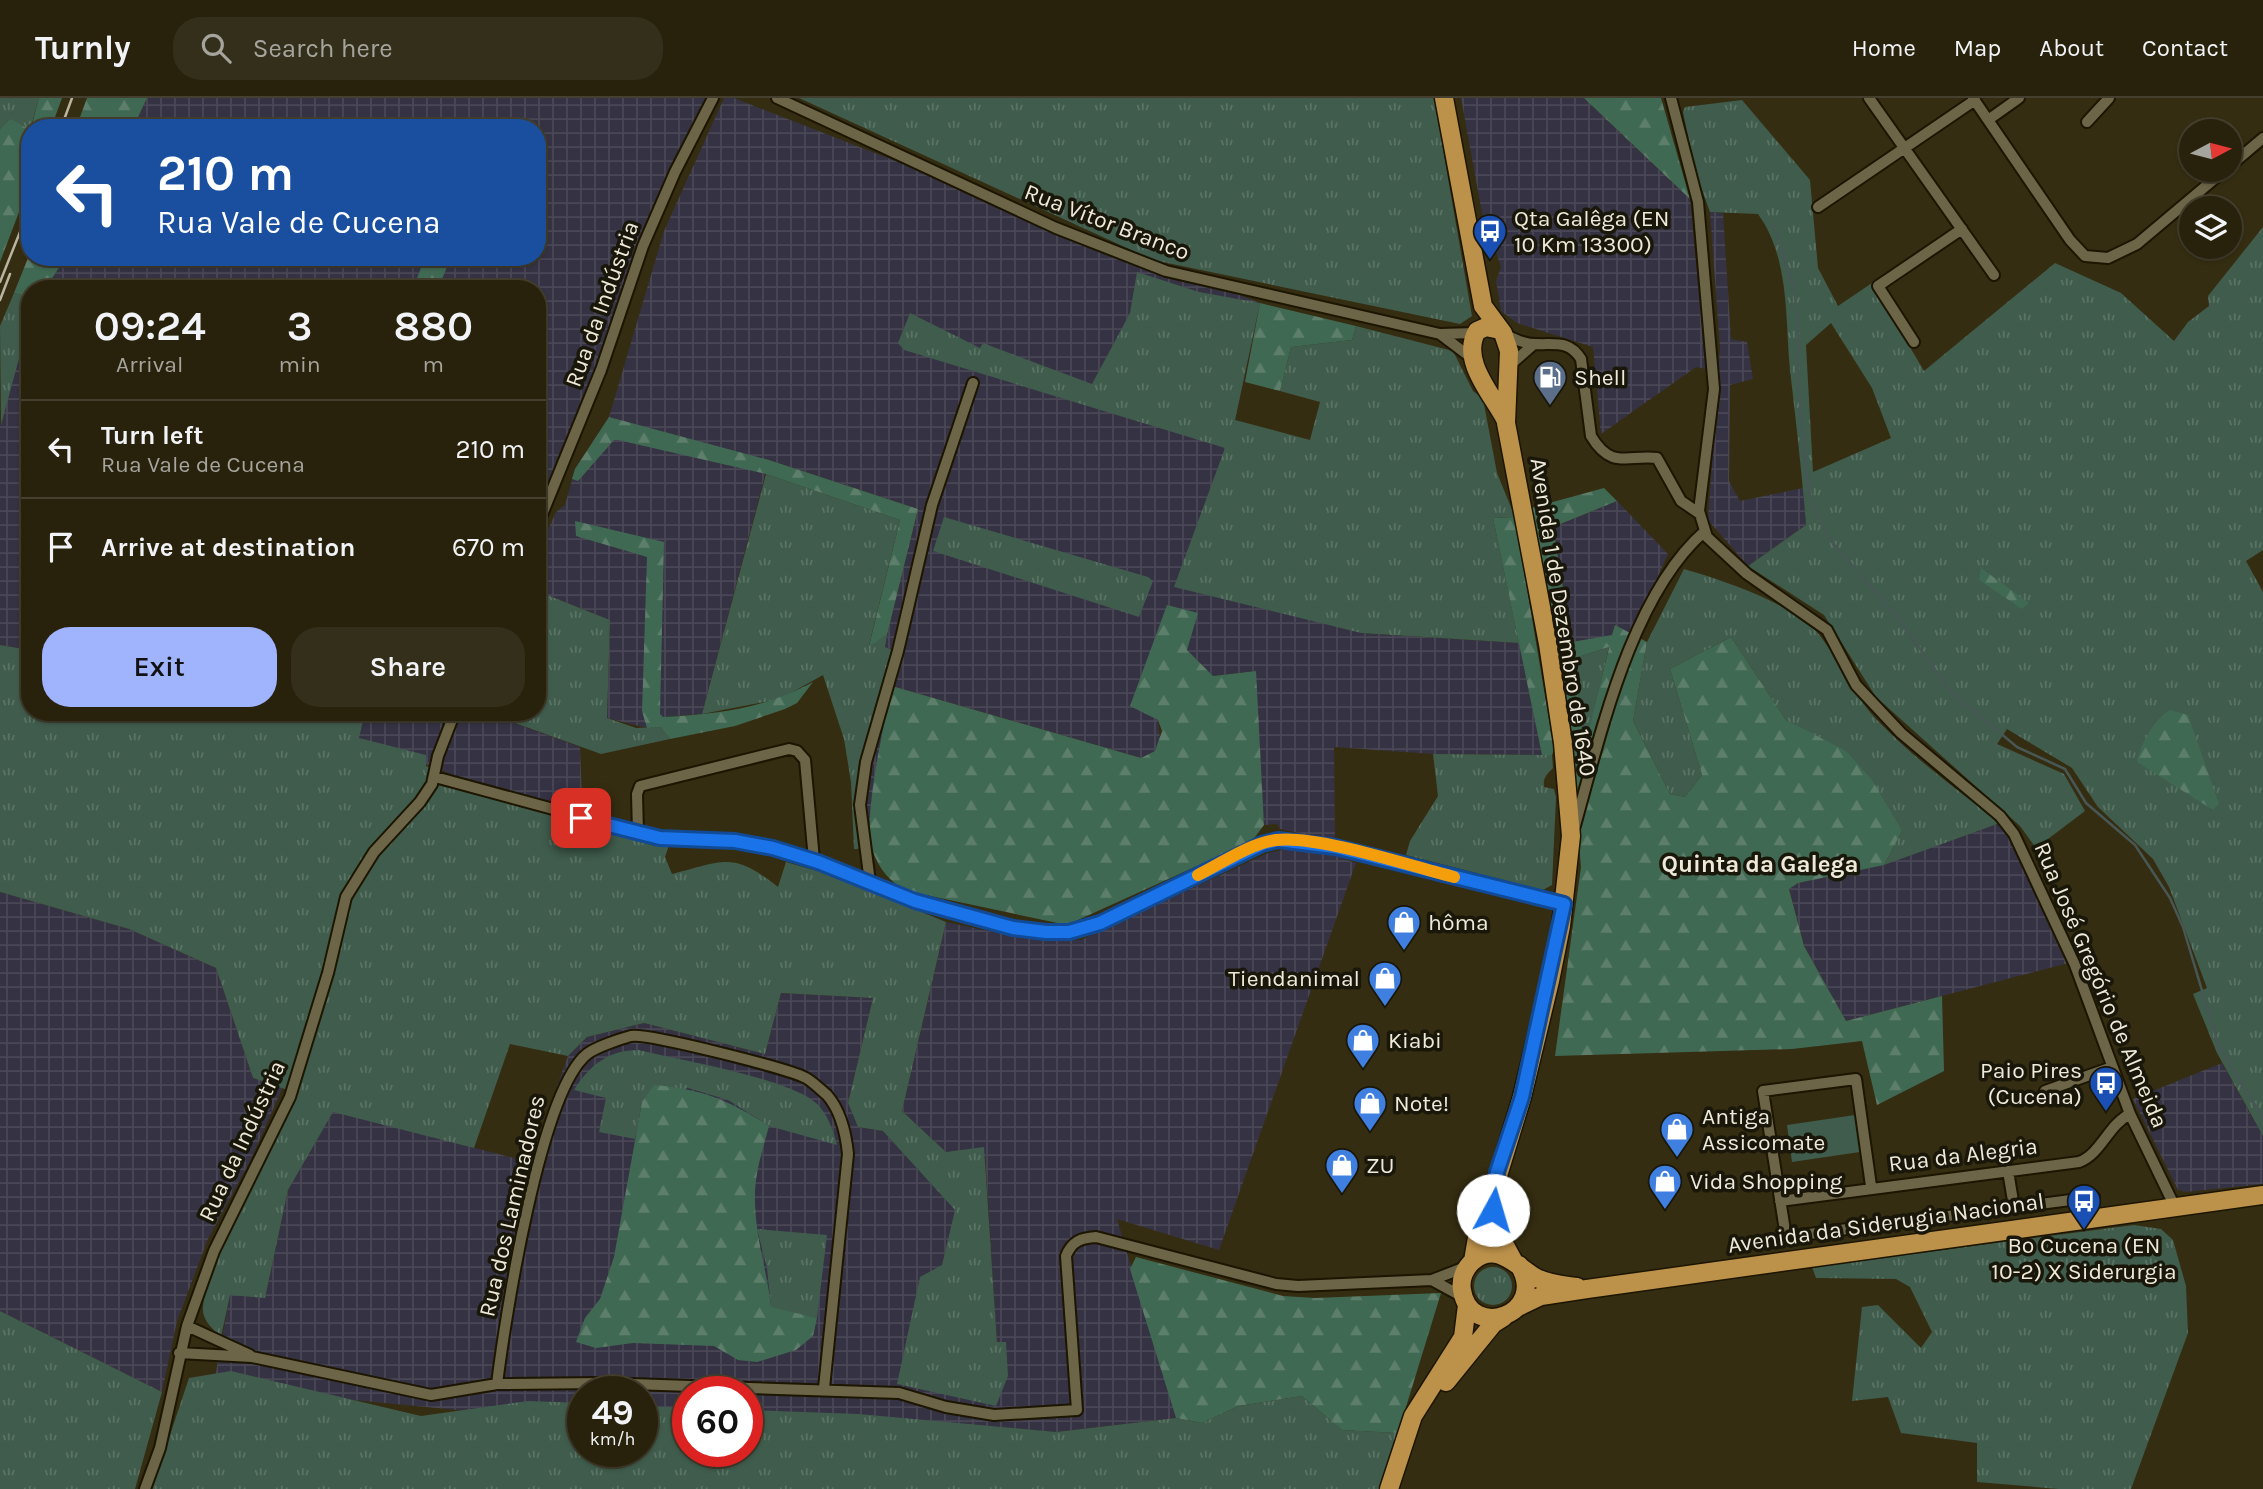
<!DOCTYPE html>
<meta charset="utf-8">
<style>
:root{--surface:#28220d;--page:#342f1b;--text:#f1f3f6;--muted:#a5a49d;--line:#443f2e;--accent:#a0b3fd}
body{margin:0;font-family:Karla,sans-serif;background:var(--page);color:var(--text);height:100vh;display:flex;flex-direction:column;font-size:26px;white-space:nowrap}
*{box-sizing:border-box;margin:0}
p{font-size:23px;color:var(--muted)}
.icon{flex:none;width:38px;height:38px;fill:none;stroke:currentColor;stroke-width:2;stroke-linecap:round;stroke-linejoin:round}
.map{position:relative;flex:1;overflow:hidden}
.panel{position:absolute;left:21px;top:182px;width:525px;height:441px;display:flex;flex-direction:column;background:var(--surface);border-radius:28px;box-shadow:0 2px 5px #0004,0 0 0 2px var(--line)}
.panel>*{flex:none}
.top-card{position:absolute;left:21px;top:21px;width:525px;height:147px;border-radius:28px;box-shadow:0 2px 5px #0004,0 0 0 2px var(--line);background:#1a4fa0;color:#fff;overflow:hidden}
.needle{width:46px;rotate:83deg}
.tools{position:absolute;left:2179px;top:21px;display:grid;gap:14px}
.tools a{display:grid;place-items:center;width:63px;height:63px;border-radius:50%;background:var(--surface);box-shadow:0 2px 5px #0004,0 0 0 2px var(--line);font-size:35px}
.speed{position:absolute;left:567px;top:1278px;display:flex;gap:14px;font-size:35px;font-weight:700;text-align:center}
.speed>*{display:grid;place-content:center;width:91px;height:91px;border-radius:50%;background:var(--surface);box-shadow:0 2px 5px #0004,0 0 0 2px var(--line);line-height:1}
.speed small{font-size:18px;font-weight:400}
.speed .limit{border:10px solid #d22;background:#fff;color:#111}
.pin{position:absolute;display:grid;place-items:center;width:60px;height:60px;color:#fff;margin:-30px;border-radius:14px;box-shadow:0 4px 10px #0006}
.me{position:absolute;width:77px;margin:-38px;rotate:6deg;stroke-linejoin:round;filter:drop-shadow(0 0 5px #0008)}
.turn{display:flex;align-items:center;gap:24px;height:147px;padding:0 21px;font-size:32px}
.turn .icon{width:91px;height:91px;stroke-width:2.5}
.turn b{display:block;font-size:49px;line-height:60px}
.eta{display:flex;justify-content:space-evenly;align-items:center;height:119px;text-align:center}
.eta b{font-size:42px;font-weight:600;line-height:49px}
.cta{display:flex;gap:14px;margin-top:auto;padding:14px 21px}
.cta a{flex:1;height:80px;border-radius:28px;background:var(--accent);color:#111;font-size:28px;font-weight:600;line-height:80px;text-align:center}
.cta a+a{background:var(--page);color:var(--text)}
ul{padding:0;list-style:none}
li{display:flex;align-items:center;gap:21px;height:98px;padding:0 21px;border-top:2px solid var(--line)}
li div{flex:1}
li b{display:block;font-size:26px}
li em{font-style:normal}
header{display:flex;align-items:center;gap:42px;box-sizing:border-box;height:98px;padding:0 35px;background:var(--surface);border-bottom:2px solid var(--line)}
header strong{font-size:33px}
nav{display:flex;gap:38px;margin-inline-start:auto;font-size:24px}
.search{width:490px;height:63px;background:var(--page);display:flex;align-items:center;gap:18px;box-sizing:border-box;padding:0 24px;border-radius:28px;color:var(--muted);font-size:26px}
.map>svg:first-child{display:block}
</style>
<header>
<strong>Turnly</strong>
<div class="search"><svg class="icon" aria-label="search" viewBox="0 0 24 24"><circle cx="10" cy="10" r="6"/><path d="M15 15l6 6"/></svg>Search here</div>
<nav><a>Home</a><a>Map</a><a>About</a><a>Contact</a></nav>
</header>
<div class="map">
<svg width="2263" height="1391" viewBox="0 0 2263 1391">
<defs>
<pattern id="industrial-grid" width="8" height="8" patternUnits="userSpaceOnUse" patternTransform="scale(1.75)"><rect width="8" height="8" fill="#353243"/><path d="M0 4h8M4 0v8" fill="none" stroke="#494655"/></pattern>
<pattern id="grass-tufts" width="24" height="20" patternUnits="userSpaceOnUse" patternTransform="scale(1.75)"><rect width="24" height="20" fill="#3f5c4c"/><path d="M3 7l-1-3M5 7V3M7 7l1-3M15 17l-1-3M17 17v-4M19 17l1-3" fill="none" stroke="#5b7365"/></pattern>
<pattern id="forest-firs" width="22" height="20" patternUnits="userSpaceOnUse" patternTransform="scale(1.75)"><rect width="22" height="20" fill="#406953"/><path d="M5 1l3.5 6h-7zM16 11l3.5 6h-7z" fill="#5c7e6b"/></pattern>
</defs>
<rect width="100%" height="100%" fill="#352d11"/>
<!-- industrial -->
<path fill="url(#industrial-grid)" d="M147 0H707L651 124 588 296 537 413V191H45L66 159H537V30H133Z
M724 0H734L1260 205 1235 322 1361 535 1519 545 1542 657 1433 656 1334 649 1335 743 1280 731 1277 726 1264 727 1255 573 1213 578 1187 552 1148 616 1158 622 1160 641 1155 653 1141 660 892 588 871 704 872 752 858 751V669L892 552 884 549 918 411 769 362 702 616 663 619 647 630 607 620 610 522 537 493V456L556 414 565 407 575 371 609 319 664 133Z
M1461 0H1584L1690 101 1706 271 1696 269 1601 336 1593 249 1517 225 1501 213 1496 183 1501 169 1494 148 1486 137Z
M1710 114 1723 115 1731 241 1747 244 1753 281 1730 287 1729 383 1740 403 1803 390 1806 427 1748 468 1708 422 1720 250Z
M30 220V552L0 547V327Z
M1617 403 1668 456 1632 536 1572 544 1553 429Z
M274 614H484L580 649 583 728 359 640Z
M2000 725 2022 762 2069 865 1846 923 1804 848 1789 790 1798 785 1885 766Z
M1298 749 1321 753 1356 765 1219 1152 1117 1121 1176 1320 1056 1334 935 1324 747 1328V1293H688V1329L642 1330V1293H583V1324L238 1291 195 1391 230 1196 265 1199 288 1092 333 1013 529 1064 568 958 587 939 644 925 765 956 781 895 873 900 848 1005 858 1029 883 1033 956 1112 942 1167 897 1285 1005 1244H997L985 1058 946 1054 902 1013 946 824 1021 840 1081 842 1268 755Z
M0 794 129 831 216 870 253 980 283 989 250 1063 208 1141 177 1223 162 1294 0 1213Z
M2222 965 2263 1038V1086L2186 1094 2178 1092 2133 1001Z"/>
<!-- grass -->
<path fill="url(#grass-tufts)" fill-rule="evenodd" d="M0 0H39L30 32 11 22 0 31Z
M799 0H1434L1472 218 1460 226 1153 162Z
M1742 2 1810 82 1818 170 1838 208 1872 185 1924 273 2055 165 2121 195 2174 243 2188 224 2209 208 2208 198 2263 129V452L2246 463 2263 494V1038L2217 955 2193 896 2207 890 2169 789 2153 761 2098 709 2072 670 2007 631 1997 646 2064 676 2085 713 2036 750 2020 728 1876 599 1824 517 1748 468 1806 427C1802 375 1796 324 1790 272 1785 220 1790 160 1758 116L1710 114 1695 73 1683 14 1685 9ZM1831 225 1872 290 1891 340 1813 374 1806 247Z
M1137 174 1199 194 1260 205 1235 322 1310 342 1320 304 1280 293 1291 249 1352 242 1356 228 1453 253 1473 293 1483 301 1497 375 1515 419 1493 420 1519 545 1361 535 1174 489 1225 350 904 252 898 245 910 215 980 250 983 245 1092 286 1130 215Z
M14 195 30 199V220L1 327 0 228Z
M766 376 900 422 869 547 887 537 885 549 892 552 858 669V751H854L851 684 844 641 823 577 780 601 702 616Z
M944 419 1148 479 1153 483 1139 519 933 453Z
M1684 471C1722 482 1796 506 1821 539 1842 567 1855 601 1881 626 1917 663 1959 693 2000 725L1884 767 1902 733 1815 639 1786 622 1731 539 1670 571 1702 677 1685 699 1670 696 1633 623 1647 544Z
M537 493 610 522 607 620 636 630 661 629 670 641 601 656 484 614H537Z
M0 547 30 552V614H274L311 625 314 614H365L359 640 426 657V668L583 728 655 748 669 747 665 759 672 776C725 763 732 753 778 789L786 764 831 777 946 824 902 1013 946 1054 984 1049 997 1244H1006L1008 1278 996 1308 897 1286 920 1179 942 1167 955 1112 883 1033 858 1029 848 1005 873 900 781 895 765 956 644 925 587 939 568 958 510 946 474 1050 333 1014 288 1092 265 1200 230 1197 221 1239C213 1231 204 1224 203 1213 201 1172 275 1038 296 995L253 980 216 870 129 831 0 794Z
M1609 549 1584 654 1575 560Z
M1433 656 1552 657 1553 670C1546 677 1543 680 1544 689L1554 691 1556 699 1552 787 1543 792 1406 757 1410 743 1438 698Z
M639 952C678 962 796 981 819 1008 829 1019 833 1033 837 1047L769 1028 728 1002 688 990 642 1004 635 1041 599 1034 606 1000 574 992C590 967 608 952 639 952Z
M2134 1127 2161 1131 2173 1142 2186 1188 2188 1235 2131 1391H2059L1977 1384V1345L1901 1335 1888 1299 1852 1303 1862 1209 1878 1207 1921 1250 1932 1234 1910 1189 1896 1181 1816 1180 1812 1169Z
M757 1131 827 1137 817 1220 771 1210 767 1170Z
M1474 1188a19 19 0 1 1 38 0a19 19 0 1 1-38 0Z
M0 1213 162 1294 135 1391H0Z
M231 1273 421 1318 528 1303 583 1305V1353H642V1308L688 1310V1353H747V1312L859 1316 1056 1334 1176 1320 1202 1325 1238 1308 1302 1298 1342 1332 1398 1335 1379 1391H152L189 1280Z"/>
<!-- forest -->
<path fill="url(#forest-firs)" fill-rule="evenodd" d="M39 0H62L51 30H31Z
M87 0H147L133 30H76Z
M1584 0H1661L1690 101Z
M11 21 30 32V85L0 164V31Z
M30 155V159H66L45 191H30V199L14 195Z
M425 159H451L438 191H413Z
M1260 205 1356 228 1352 242 1291 249 1280 293 1245 284Z
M609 319 769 362 918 411 887 537 869 548 900 422 766 376 618 342H614L578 383 572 381 575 371Z
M1604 390 1617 403 1553 429 1572 544 1612 537 1615 527 1647 544 1633 623 1670 696 1685 699 1702 677 1670 571 1731 539 1786 622 1846 653 1872 682 1902 733 1884 767 1798 785 1789 791 1804 848 1846 923 1942 898 1944 973 1877 1007 1862 943 1792 951 1555 958 1581 769 1568 610 1531 410ZM1609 549V550L1584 651 1575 560Z
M1515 419 1554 652 1552 657H1542L1493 420Z
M575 423 664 444 660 616 663 619C719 616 763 611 813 584L797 605 785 611 735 628 670 641 661 629 647 630 642 613 647 459 576 438Z
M1981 470 2029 505 2022 511 1979 482Z
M1167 507 1198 515 1187 552 1213 578 1256 573 1264 727 1252 743 1067 827 907 793C890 784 880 772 873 754 861 723 885 624 892 588L1141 660 1155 653 1162 633 1158 622 1130 608Z
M2170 612 2188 617 2219 706 2213 712 2137 664C2140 647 2154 621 2170 612Z
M654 987C703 991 728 1002 769 1028 763 1051 755 1074 755 1097 754 1135 767 1172 771 1209L817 1220 813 1238 796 1252 757 1264 738 1262 714 1248 633 1245 596 1250 576 1244 585 1220 600 1201 614 1159 642 1004Z
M1136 1159 1283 1198 1315 1200 1441 1195 1398 1335 1342 1332 1302 1298 1238 1308 1202 1325 1176 1320 1130 1171Z"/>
<!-- garden -->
<path fill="#3f5c4c" d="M1855 1017 1860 1054 1792 1064 1787 1027Z"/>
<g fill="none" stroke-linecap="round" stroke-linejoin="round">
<!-- stream -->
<path stroke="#475755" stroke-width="2.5" d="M1774 127 1794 190 1798 226V284L1808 387 1812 406 1820 423 1832 444 1898 520 1951 594 2017 649 2065 671 2086 705 2135 747 2170 800 2183 829 2218 946 2263 1020"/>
<defs>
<path id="street" d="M777 0 1056 130 1166 173 1440 236 1475 235
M1671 0 1698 104 1714 291 1699 413 1707 439 1747 476 1827 532 1856 587 1901 635 2000 718 2014 736 2075 867 2130 1016 2175 1109
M1869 0 1994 177
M1973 0 2070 142 2085 158 2108 160 2137 146 2225 72
M1988 22 2019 0
M2087 24 2109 0
M2230 68 2263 40
M1818 109 1975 2
M1440 236 1473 261
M1504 236C1514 241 1524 246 1536 246 1555 247 1569 242 1581 261L1591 338C1612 373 1629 356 1657 360L1681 403 1700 416
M1914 244 1878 188 1962 131
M1509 268 1534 246
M537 429 601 272 643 148 675 74 713 0
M435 679 660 740 735 743 773 750 818 764 915 803 1013 830 1046 834H1069L1100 825 1262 746 1278 742 1335 749 1564 806
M1574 731C1600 639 1631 497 1705 433
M638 735 637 696 640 688 789 651 797 653 805 662 814 762
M870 784 860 707 866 664 898 553 932 407 973 285
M2045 993 2112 969
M2008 1073 2014 1109
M1871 1088 1856 981 1763 993 1786 1139 2094 1099
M1780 1103 2079 1064C2101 1056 2108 1027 2130 1016
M1432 1182 1463 1199
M187 1228 250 1257
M179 1255 252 1259 431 1297 497 1286 602 1285 899 1295 946 1309 994 1317 1077 1312 1066 1158C1072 1143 1081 1140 1096 1139L1276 1186 1298 1188 1432 1182 1468 1168
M497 1286C505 1221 540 994 587 956 596 949 620 941 631 938 648 935 790 971 806 980 813 984 821 992 827 997 841 1013 846 1036 848 1056L824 1290
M145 1391 160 1350 187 1228 214 1153 290 999 328 875 346 799 374 754 420 704 432 686 438 658 455 614"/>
<path id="primary" d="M1444 0 1483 208 1503 235 1509 253 1506 325 1548 546 1563 645 1571 738 1561 828 1550 883 1522 999 1493 1094 1495 1129 1513 1162
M1500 232 1486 229 1477 233C1460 262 1492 296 1505 321
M1473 1163 1484 1098
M1519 1167C1549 1216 1470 1244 1462 1192 1460 1181 1465 1170 1473 1163 1497 1143 1516 1168 1535 1179 1547 1186 1563 1187 1577 1189
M1518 1209 1541 1198 1587 1191 2263 1097
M1446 1284 1493 1226 1504 1219
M1389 1391 1413 1318 1463 1239 1467 1207"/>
</defs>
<!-- street casing -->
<use href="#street" stroke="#1c1500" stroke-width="14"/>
<!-- primary casing -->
<use href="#primary" stroke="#1c1500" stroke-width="21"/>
<!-- street -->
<use href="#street" stroke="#6d6547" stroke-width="10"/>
<!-- primary -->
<use href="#primary" stroke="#bc914a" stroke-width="18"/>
<!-- rail -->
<path stroke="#bab4a0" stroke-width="2.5" d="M61 30 72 0
M0 184 30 109
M0 202 10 176"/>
</g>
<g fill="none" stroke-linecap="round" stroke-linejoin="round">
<defs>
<path id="route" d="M581 720 660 740 735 743 773 750 818 764 915 803 1013 830 1046 834H1069L1100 825 1262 746 1278 742 1335 749 1564 806 1522 999 1497 1074 1493 1112"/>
</defs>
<!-- route casing -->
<use href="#route" stroke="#114b97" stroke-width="18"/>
<!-- route -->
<use href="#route" stroke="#1a73e8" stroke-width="12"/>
<!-- slow -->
<path stroke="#f59e0b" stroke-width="12" d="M1198 777C1222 765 1249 746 1276 742 1318 737 1410 768 1454 779"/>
</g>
<!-- icons -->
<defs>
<symbol id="bus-pin" viewBox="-11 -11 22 30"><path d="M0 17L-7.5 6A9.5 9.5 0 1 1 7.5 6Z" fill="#1a4fb4" stroke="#19160a"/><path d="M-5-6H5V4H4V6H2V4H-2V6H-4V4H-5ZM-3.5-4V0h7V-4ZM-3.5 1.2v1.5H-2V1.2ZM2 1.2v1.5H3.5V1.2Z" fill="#fff"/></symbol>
<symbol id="fuel-pin" viewBox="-11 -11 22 30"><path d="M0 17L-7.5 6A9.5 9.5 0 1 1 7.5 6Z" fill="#5c6f8a" stroke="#19160a"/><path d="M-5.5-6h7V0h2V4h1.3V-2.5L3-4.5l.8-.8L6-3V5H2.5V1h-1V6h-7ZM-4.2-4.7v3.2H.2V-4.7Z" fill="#fff"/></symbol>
<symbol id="shop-pin" viewBox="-11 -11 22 30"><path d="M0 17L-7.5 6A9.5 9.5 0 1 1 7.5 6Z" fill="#3f7fe0" stroke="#19160a"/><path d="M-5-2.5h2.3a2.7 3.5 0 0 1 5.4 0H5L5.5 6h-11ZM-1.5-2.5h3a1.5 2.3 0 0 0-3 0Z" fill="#fff"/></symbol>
</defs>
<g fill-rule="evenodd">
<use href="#bus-pin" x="1471" y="114" width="38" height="52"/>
<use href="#fuel-pin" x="1531" y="260" width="38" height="52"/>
<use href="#shop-pin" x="1385" y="805" width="38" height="52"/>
<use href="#shop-pin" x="1366" y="861" width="38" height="52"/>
<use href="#shop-pin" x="1344" y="923" width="38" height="52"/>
<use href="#bus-pin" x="2087" y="966" width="38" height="52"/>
<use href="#shop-pin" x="1351" y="986" width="38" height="52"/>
<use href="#shop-pin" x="1658" y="1012" width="38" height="52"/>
<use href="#shop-pin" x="1323" y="1048" width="38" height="52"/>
<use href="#shop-pin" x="1646" y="1064" width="38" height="52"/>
<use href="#bus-pin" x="2065" y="1084" width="38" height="52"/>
</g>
<g text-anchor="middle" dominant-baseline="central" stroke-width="7" stroke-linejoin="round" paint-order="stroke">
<!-- poi labels -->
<g font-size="23" fill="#eee9d8" stroke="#19160a" text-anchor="start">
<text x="1514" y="120">Qta Galêga (EN<tspan x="1514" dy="26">10 Km 13300)</tspan></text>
<text x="1574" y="279">Shell</text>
<text x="1428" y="824">hôma</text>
<text x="1360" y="880" text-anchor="end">Tiendanimal</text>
<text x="1388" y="942">Kiabi</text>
<text x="2082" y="972" text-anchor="end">Paio Pires<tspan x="2082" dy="26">(Cucena)</tspan></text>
<text x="1394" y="1005">Note!</text>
<text x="1702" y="1018">Antiga<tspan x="1702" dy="26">Assicomate</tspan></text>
<text x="1366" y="1067">ZU</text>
<text x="1690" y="1083">Vida Shopping</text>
<text x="2084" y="1147" text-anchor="middle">Bº Cucena (EN<tspan x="2084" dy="26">10-2) X Siderurgia</tspan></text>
</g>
<!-- street labels -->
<g font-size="23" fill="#eee9d8" stroke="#19160a">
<text transform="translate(1107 124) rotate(21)">Rua Vítor Branco</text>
<text transform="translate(602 206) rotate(-70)">Rua da Indústria</text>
<text transform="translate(1563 519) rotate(81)">Avenida 1 de Dezembro de 1640</text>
<text transform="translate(2101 887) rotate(67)">Rua José Gregório de Almeida</text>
<text transform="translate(242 1043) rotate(-65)">Rua da Indústria</text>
<text transform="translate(1963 1057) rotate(-7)">Rua da Alegria</text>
<text transform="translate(512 1108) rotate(-77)">Rua dos Laminadores</text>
<text transform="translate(1886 1125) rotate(-8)">Avenida da Siderugia Nacional</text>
</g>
<!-- neighbourhood labels -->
<g font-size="24" font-weight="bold" fill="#eee9d8" stroke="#19160a">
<text x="1760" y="766">Quinta da Galega</text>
</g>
</g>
</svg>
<div class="tools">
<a><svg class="needle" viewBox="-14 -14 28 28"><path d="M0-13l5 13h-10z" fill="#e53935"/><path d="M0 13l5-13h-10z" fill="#a5a49d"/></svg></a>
<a><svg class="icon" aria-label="layers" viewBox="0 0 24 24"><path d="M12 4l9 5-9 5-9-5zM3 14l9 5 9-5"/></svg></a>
</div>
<div class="speed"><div>49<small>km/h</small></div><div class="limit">60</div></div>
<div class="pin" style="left:581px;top:720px;background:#d93025"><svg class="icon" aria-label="arrive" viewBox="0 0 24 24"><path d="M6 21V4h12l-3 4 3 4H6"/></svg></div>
<svg class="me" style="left:1493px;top:1112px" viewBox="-20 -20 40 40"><circle r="19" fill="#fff"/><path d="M0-13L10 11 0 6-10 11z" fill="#1a73e8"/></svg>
<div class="top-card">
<div class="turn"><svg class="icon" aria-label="left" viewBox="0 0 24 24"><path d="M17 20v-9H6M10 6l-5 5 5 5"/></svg><div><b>210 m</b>Rua Vale de Cucena</div></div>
</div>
<section class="panel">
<div class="eta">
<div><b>09:24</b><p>Arrival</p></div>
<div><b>3</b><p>min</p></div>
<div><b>880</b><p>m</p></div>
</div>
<ul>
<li><svg class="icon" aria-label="left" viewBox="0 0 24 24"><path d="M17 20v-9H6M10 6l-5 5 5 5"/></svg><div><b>Turn left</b><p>Rua Vale de Cucena</p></div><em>210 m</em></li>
<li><svg class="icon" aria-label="arrive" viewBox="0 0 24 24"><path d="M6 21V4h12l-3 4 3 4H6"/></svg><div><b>Arrive at destination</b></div><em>670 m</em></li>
</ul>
<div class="cta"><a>Exit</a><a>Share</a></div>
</section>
</div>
